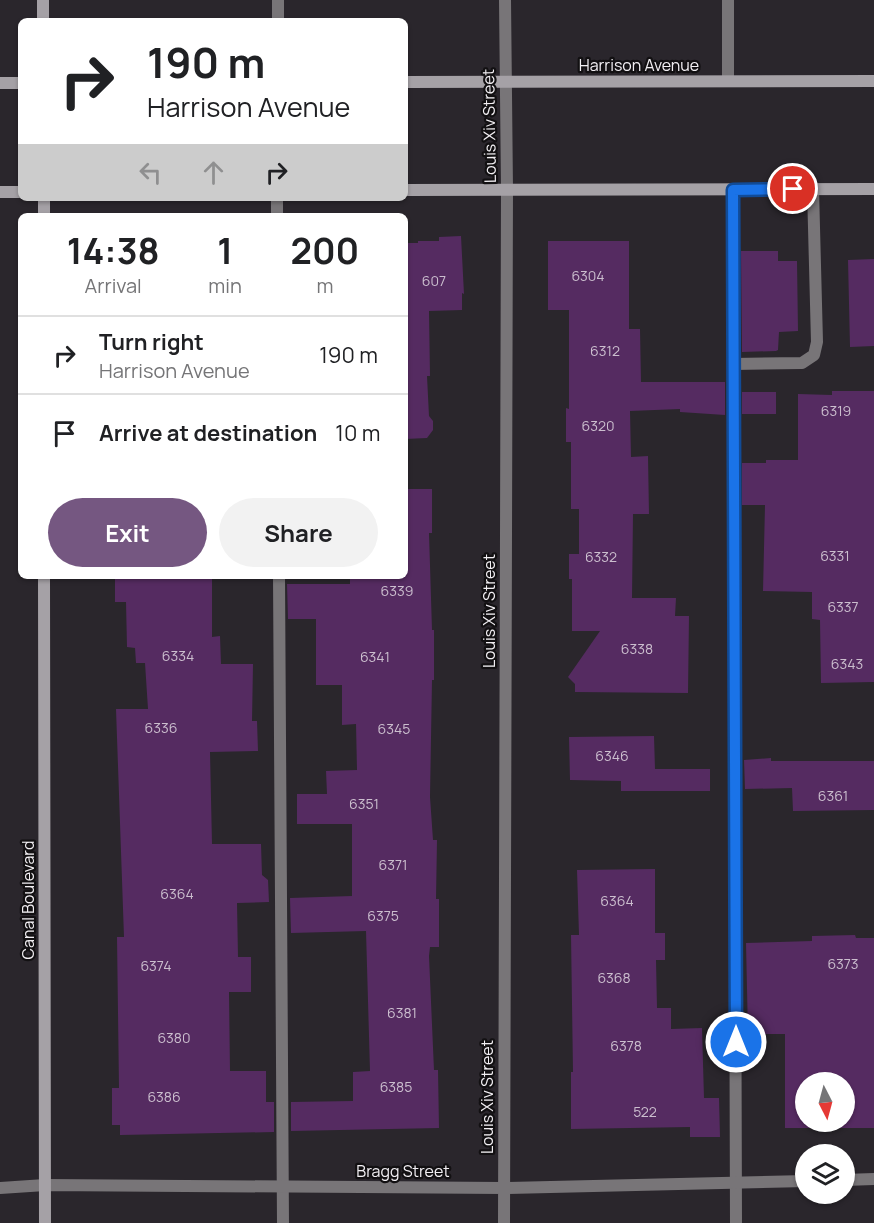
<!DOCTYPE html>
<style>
:root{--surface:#fff;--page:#f2f2f2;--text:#202124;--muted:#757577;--line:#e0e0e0;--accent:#755781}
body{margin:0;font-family:Manrope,sans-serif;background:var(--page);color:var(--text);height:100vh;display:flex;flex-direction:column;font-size:22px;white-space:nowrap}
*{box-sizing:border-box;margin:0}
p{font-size:20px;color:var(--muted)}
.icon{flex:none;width:33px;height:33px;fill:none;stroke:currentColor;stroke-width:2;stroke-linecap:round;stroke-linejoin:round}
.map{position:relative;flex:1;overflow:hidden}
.sheet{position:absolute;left:18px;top:213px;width:390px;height:366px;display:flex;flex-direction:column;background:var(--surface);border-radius:9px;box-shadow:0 2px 4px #0004}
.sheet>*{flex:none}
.guide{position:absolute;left:18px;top:18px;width:390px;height:183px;border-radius:9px;box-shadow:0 2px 4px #0004;background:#fff;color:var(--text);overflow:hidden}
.needle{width:39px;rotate:174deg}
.buttons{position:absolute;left:795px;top:1072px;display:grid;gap:12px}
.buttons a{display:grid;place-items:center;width:60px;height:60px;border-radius:50%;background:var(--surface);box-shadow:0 2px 4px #0004;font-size:30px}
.pin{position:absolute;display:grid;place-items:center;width:51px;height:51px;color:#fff;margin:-26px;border:3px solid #fff;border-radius:50%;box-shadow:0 2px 6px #0007}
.me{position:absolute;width:66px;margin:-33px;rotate:0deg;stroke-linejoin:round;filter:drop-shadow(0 0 4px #0008)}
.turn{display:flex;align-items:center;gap:21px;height:126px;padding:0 30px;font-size:27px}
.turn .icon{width:78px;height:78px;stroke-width:2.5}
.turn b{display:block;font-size:42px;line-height:51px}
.lanes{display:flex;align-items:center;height:57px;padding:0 30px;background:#0003;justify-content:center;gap:30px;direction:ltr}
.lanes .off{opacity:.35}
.eta{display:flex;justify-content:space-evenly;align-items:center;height:102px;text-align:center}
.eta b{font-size:36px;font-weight:700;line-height:42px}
.button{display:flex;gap:12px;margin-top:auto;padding:12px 30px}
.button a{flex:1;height:69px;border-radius:36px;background:var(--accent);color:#fff;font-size:24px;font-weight:700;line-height:69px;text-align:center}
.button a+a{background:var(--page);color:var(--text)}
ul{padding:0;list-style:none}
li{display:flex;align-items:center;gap:18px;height:78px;padding:0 30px;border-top:2px solid var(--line)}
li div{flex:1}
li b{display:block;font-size:22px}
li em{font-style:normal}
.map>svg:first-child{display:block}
</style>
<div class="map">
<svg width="874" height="1223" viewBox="0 0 874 1223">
<rect width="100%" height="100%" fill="#2a262c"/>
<!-- building -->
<path fill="#552b61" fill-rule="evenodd" d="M461 236 464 294 462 293V310L429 311 430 376H427L429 416 433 421V430L427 438 405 439V243H418V241H439V237Z
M548 241H629V329H640L641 382H725V415L680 412V409L630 411 631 457 648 456 649 514H633L632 598H676L675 616H689L688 693 575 692V684L568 677 600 631H572V579H569V554H579V509H571V442H566V408L569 409V310H548Z
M741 251H778V261H797L798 331 779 332 778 350 776 351 742 352Z
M874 259V346L850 347 848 260Z
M832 391H874V682L821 683 820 620 812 619V592L763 591 765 505H742V463H766V460H798V394L832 395Z
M742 392H776V414H742Z
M405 489H432V533H429L432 630H434V680H432L430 797 433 840H437L436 899H439V947H430L429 956 434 1070H438L439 1128 291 1131V1102L353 1101V1072L370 1071 366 931 291 933 290 898 352 896V824H297V794H327L326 771 357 770 356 724 342 725V685H316V619H288L287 584H350V576H405Z
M115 576H212V637L220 636 221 664H253L252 721H257L258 751 210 752 212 844H261L262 875 268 880 269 902 237 903 238 957H251V992H229L230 1071H266V1102H274V1132L120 1135V1125H112V1088H119L117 937H124L116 709H148L145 663H136L135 648 127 647 126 602H115Z
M654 736 655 769H710V791H621V781L570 780 569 737Z
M771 758V761H874V810L793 811 792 788 745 789 744 760Z
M655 869V933H665V960H656L657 1008H671V1029L702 1028 704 1098H719L720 1137H690V1127L571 1129V1072H573L571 935H579L577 870Z
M855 935 856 938H874V1128H785V1034H748L746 943 812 941V936ZM806 1083H844V1122H806Z"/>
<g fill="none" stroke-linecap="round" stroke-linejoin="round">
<!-- lane -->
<path stroke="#787578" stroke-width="12" d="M278 0V21
M728 0V81
M733 190 736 1223
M277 198V216
M733 364 802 363 814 355 817 342 813 189
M279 576 283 1223"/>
<!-- street -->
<path stroke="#787578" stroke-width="12" d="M844 1180 874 1179
M0 1188 45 1185 504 1188 806 1181
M504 1223 507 190 505 0"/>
<!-- secondary -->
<path stroke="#a5a1a6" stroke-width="12" d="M43 0V21
M405 82 874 81
M0 83H21
M405 190 874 189
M0 192H21
M44 198V216
M44 576 45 1223"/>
</g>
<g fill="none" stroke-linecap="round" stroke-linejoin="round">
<defs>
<path id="route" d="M736 1042 733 190 793 189"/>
</defs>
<!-- route casing -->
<use href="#route" stroke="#114b97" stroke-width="15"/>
<!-- route -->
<use href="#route" stroke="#1a73e8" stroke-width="10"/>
</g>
<g text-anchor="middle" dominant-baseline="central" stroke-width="4.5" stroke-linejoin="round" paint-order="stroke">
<!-- number labels -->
<g font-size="14" fill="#cbbece">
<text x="588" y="275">6304</text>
<text x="434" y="280">607</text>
<text x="605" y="350">6312</text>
<text x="836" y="410">6319</text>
<text x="598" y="425">6320</text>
<text x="835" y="555">6331</text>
<text x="601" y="556">6332</text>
<text x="397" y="590">6339</text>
<text x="843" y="606">6337</text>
<text x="637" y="648">6338</text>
<text x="178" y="655">6334</text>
<text x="375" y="656">6341</text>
<text x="847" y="663">6343</text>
<text x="161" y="727">6336</text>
<text x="394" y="728">6345</text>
<text x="612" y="755">6346</text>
<text x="833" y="795">6361</text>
<text x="364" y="803">6351</text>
<text x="393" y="864">6371</text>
<text x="177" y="893">6364</text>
<text x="617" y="900">6364</text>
<text x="383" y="915">6375</text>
<text x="843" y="963">6373</text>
<text x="156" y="965">6374</text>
<text x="614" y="977">6368</text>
<text x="402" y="1012">6381</text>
<text x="174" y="1037">6380</text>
<text x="626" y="1045">6378</text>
<text x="396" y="1086">6385</text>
<text x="164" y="1096">6386</text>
<text x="645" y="1111">522</text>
</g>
<!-- street labels -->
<g font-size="16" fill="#f2eff3" stroke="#121012">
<text x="639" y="65">Harrison Avenue</text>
<text transform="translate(489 126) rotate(-91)">Louis Xiv Street</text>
<text transform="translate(489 611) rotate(-90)">Louis Xiv Street</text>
<text transform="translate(28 900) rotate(-90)">Canal Boulevard</text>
<text transform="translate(487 1097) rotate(-90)">Louis Xiv Street</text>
<text x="403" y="1171">Bragg Street</text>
</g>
</g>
</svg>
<div class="buttons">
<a><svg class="needle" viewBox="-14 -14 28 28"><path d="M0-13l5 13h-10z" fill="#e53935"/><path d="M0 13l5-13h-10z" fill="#757577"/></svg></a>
<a><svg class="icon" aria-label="layers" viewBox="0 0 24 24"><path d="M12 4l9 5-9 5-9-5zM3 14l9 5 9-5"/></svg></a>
</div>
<div class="pin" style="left:793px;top:189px;background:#d93025"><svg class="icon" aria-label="arrive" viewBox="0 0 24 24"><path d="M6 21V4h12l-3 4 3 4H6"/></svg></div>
<svg class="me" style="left:736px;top:1042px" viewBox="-20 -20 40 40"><circle r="17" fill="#1a73e8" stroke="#fff" stroke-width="3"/><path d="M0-11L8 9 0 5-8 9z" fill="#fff"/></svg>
<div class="guide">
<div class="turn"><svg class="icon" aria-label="right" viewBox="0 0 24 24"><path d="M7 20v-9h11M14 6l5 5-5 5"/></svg><div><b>190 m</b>Harrison Avenue</div></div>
<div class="lanes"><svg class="icon off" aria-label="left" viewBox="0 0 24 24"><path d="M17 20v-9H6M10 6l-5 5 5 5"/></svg><svg class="icon off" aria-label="ahead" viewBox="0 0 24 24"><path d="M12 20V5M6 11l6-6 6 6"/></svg><svg class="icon" aria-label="right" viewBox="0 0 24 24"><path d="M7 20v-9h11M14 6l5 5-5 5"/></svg></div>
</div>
<section class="sheet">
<div class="eta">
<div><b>14:38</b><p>Arrival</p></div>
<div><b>1</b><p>min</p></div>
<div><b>200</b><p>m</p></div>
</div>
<ul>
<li><svg class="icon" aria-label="right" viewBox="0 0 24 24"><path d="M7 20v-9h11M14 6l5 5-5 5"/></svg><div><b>Turn right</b><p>Harrison Avenue</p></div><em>190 m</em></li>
<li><svg class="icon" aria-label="arrive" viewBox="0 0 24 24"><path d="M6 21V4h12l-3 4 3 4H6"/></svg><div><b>Arrive at destination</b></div><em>10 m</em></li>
</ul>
<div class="button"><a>Exit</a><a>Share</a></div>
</section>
</div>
